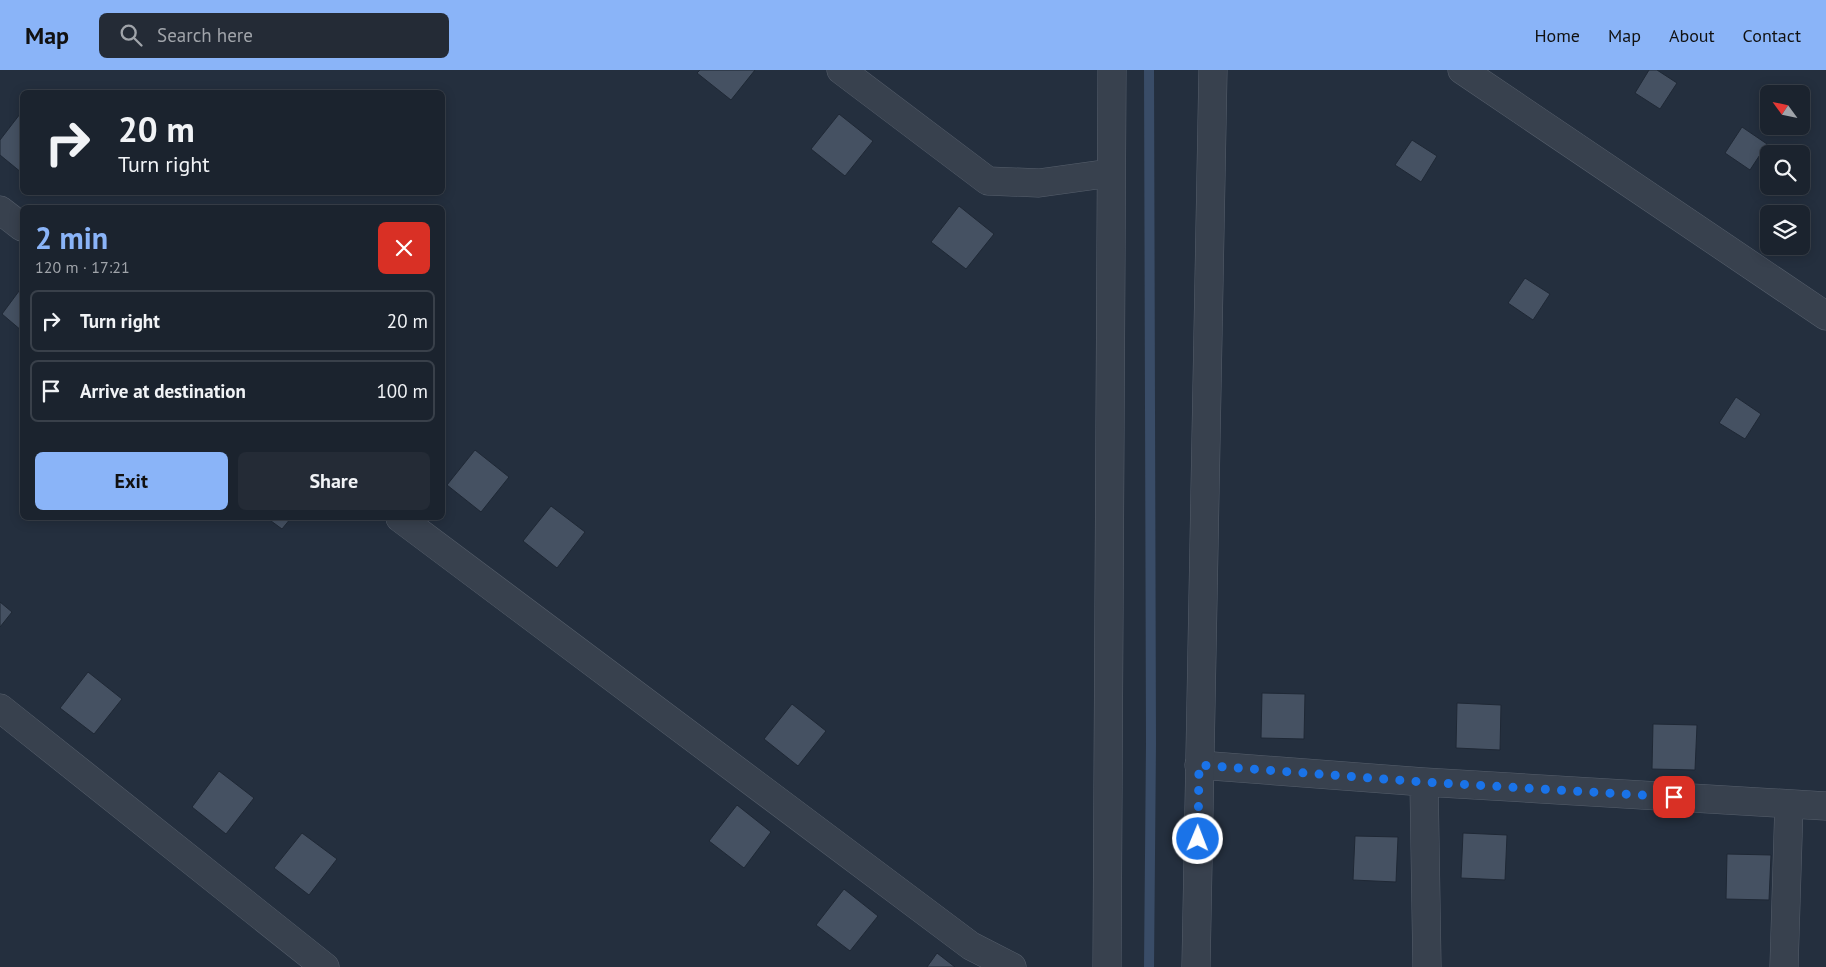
<!DOCTYPE html>
<meta charset="utf-8">
<style>
:root{--surface:#1b232e;--page:#242b36;--text:#f1f3f6;--muted:#a0a4aa;--line:#39404a;--accent:#8ab4f8}
body{margin:0;font-family:"PT Sans",sans-serif;background:var(--page);color:var(--text);height:100vh;display:flex;flex-direction:column;font-size:19px;white-space:nowrap}
*{box-sizing:border-box;margin:0}
p{font-size:16px;color:var(--muted)}
.icon{flex:none;width:28px;height:28px;fill:none;stroke:currentColor;stroke-width:2;stroke-linecap:round;stroke-linejoin:round}
.map{position:relative;flex:1;overflow:hidden}
.side{position:absolute;left:20px;top:135px;width:425px;height:315px;display:flex;flex-direction:column;background:var(--surface);border-radius:8px;box-shadow:0 2px 12px #0003,0 0 0 1px var(--line)}
.side>*{flex:none}
.banner{position:absolute;left:20px;top:20px;width:425px;height:105px;border-radius:8px;box-shadow:0 2px 12px #0003,0 0 0 1px var(--line);background:#1b232e;color:var(--text);overflow:hidden}
.needle{width:32px;rotate:303deg}
.tools{position:absolute;left:1760px;top:15px;display:grid;gap:10px}
.tools a{display:grid;place-items:center;width:50px;height:50px;border-radius:8px;background:var(--surface);box-shadow:0 2px 12px #0003,0 0 0 1px var(--line);font-size:25px}
.pin{position:absolute;display:grid;place-items:center;width:42px;height:42px;color:#fff;margin:-21px;border-radius:10px;box-shadow:0 2px 8px #0006}
.me{position:absolute;width:55px;margin:-28px;rotate:1deg;stroke-linejoin:round;filter:drop-shadow(0 0 4px #0008)}
.turn{display:flex;align-items:center;gap:18px;height:105px;padding:0 15px;font-size:22px}
.turn .icon{width:65px;height:65px;stroke-width:2.5}
.turn b{display:block;font-size:35px;line-height:42px}
.round{display:grid;place-items:center;flex:none;width:52px;height:52px;border-radius:8px;background:var(--page)}
.head{display:flex;align-items:center;justify-content:space-between;height:85px;padding:0 15px}
h1{font-size:30px;font-weight:600;line-height:38px;color:var(--accent)}
.primary-button{display:flex;gap:10px;margin-top:auto;padding:10px 15px}
.primary-button a{flex:1;height:58px;border-radius:8px;background:var(--accent);color:#111;font-size:20px;font-weight:600;line-height:58px;text-align:center}
.primary-button a+a{background:var(--page);color:var(--text)}
ul{padding:0;list-style:none}
li{display:flex;align-items:center;gap:15px;height:62px;margin:0 10px 8px;padding:0 5px;border:2px solid var(--line);border-radius:8px}
li div{flex:1}
li b{display:block;font-size:19px}
li em{font-style:normal}
header{display:flex;align-items:center;gap:30px;box-sizing:border-box;height:70px;padding:0 25px;background:var(--accent);color:#111}
header strong{font-size:24px}
nav{display:flex;gap:28px;margin-inline-start:auto;font-size:18px}
.search{width:350px;height:45px;background:var(--page);display:flex;align-items:center;gap:12px;box-sizing:border-box;padding:0 18px;border-radius:8px;color:var(--muted);font-size:19px}
.map>svg:first-child{display:block}
</style>
<header>
<strong>Map</strong>
<div class="search"><svg class="icon" aria-label="search" viewBox="0 0 24 24"><circle cx="10" cy="10" r="6"/><path d="M15 15l6 6"/></svg>Search here</div>
<nav><a>Home</a><a>Map</a><a>About</a><a>Contact</a></nav>
</header>
<div class="map">
<svg width="1826" height="897" viewBox="0 0 1826 897">
<rect width="100%" height="100%" fill="#242f3e"/>
<g fill="none" stroke-linecap="round" stroke-linejoin="round">
<!-- stream -->
<path stroke="#394c67" stroke-width="10" d="M1149 0 1151 673 1149 897"/>
</g>
<!-- building -->
<path fill="#455162" stroke="#1f2835" d="M700 0H755L731 30 697 3Z
M1649 0H1657L1677 13 1660 39 1635 23Z
M20 44 22 45V103L0 85V70Z
M839 44 873 71 845 106 811 79Z
M1742 57 1767 74 1750 100 1725 83Z
M1412 70 1437 86 1421 112 1395 95Z
M959 136 994 164 966 199 931 172Z
M1525 208 1550 224 1533 250 1508 233Z
M22 217V261L2 244Z
M1736 327 1761 344 1745 369 1719 353Z
M475 380 509 407 481 442 447 415Z
M551 436 585 462 557 498 523 471Z
M267 448H291L282 459Z
M0 532 12 542 0 557Z
M88 602 122 629 94 664 60 638Z
M1262 623 1305 624 1304 669 1261 668Z
M1457 633 1501 635 1500 680 1456 678Z
M792 634 826 661 798 696 764 669Z
M1653 654 1697 655 1695 700 1652 699Z
M219 701 254 728 226 764 192 737Z
M737 735 771 762 744 798 709 771Z
M302 763 337 789 309 825 274 798Z
M1463 763 1507 765 1505 810 1461 808Z
M1355 766 1398 767 1396 812 1353 810Z
M1727 784 1771 785 1769 830 1726 829Z
M844 819 878 846 850 881 816 855Z
M937 883 955 897H927Z"/>
<g fill="none" stroke-linecap="round" stroke-linejoin="round">
<defs>
<path id="minor" d="M841 0 988 111 1039 113 1111 103
M1462 0 1826 246
M0 140 22 157
M400 448 971 876 1012 897
M0 638 325 897
M1199 695 1424 712 1826 736
M1424 712 1427 897
M1107 897 1112 0
M1784 897 1789 734"/>
<path id="tertiary" d="M1196 897 1213 0"/>
</defs>
<!-- minor casing -->
<use href="#minor" stroke="#565f6c" stroke-width="29"/>
<!-- tertiary casing -->
<use href="#tertiary" stroke="#565f6c" stroke-width="29"/>
<!-- minor -->
<use href="#minor" stroke="#38414e" stroke-width="28"/>
<!-- tertiary -->
<use href="#tertiary" stroke="#38414e" stroke-width="28"/>
</g>
<g fill="none" stroke-linecap="round" stroke-linejoin="round">
<!-- route -->
<path stroke="#1a73e8" stroke-width="9" stroke-dasharray="0 16.2" d="M1198 769 1199 695 1424 712 1674 727"/>
</g>
</svg>
<div class="tools">
<a><svg class="needle" viewBox="-14 -14 28 28"><path d="M0-13l5 13h-10z" fill="#e53935"/><path d="M0 13l5-13h-10z" fill="#a0a4aa"/></svg></a>
<a><svg class="icon" aria-label="search" viewBox="0 0 24 24"><circle cx="10" cy="10" r="6"/><path d="M15 15l6 6"/></svg></a>
<a><svg class="icon" aria-label="layers" viewBox="0 0 24 24"><path d="M12 4l9 5-9 5-9-5zM3 14l9 5 9-5"/></svg></a>
</div>
<div class="pin" style="left:1674px;top:727px;background:#d93025"><svg class="icon" aria-label="arrive" viewBox="0 0 24 24"><path d="M6 21V4h12l-3 4 3 4H6"/></svg></div>
<svg class="me" style="left:1198px;top:769px" viewBox="-20 -20 40 40"><circle r="17" fill="#1a73e8" stroke="#fff" stroke-width="3"/><path d="M0-11L8 9 0 5-8 9z" fill="#fff"/></svg>
<div class="banner">
<div class="turn"><svg class="icon" aria-label="right" viewBox="0 0 24 24"><path d="M7 20v-9h11M14 6l5 5-5 5"/></svg><div><b>20 m</b>Turn right</div></div>
</div>
<section class="side">
<div class="head"><div><h1>2 min</h1><p>120 m · 17:21</p></div><a class="round" style="background:#d93025;color:#fff"><svg class="icon" aria-label="close" viewBox="0 0 24 24"><path d="M6 6l12 12M18 6L6 18"/></svg></a></div>
<ul>
<li><svg class="icon" aria-label="right" viewBox="0 0 24 24"><path d="M7 20v-9h11M14 6l5 5-5 5"/></svg><div><b>Turn right</b></div><em>20 m</em></li>
<li><svg class="icon" aria-label="arrive" viewBox="0 0 24 24"><path d="M6 21V4h12l-3 4 3 4H6"/></svg><div><b>Arrive at destination</b></div><em>100 m</em></li>
</ul>
<div class="primary-button"><a>Exit</a><a>Share</a></div>
</section>
</div>
